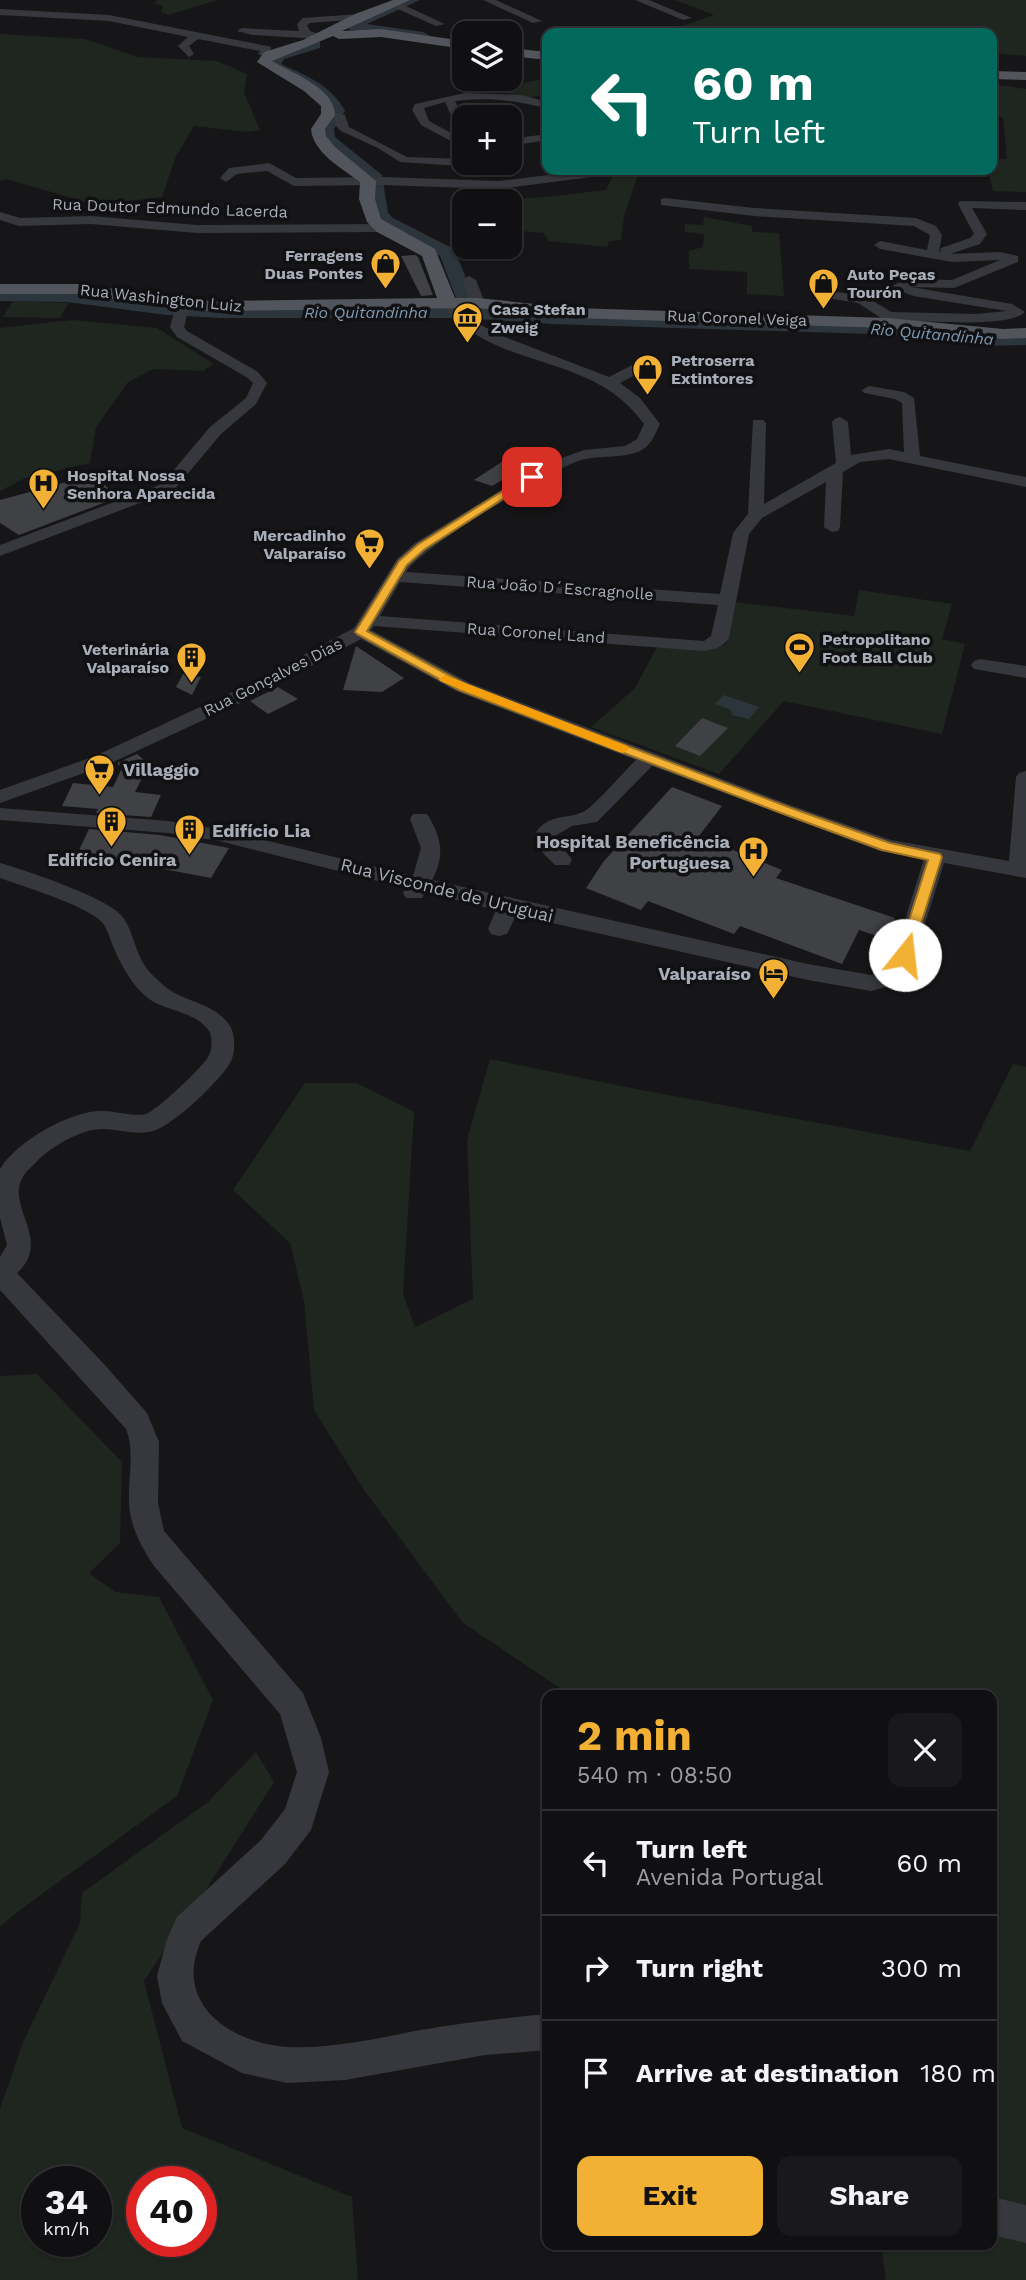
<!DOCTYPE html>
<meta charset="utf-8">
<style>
:root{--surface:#101012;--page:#19191b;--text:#f1f3f6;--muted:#9c9d9f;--line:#303032;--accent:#f2b134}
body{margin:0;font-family:"Work Sans",sans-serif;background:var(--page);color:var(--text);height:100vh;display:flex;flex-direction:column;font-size:26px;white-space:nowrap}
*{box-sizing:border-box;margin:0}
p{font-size:23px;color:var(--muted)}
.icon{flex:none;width:38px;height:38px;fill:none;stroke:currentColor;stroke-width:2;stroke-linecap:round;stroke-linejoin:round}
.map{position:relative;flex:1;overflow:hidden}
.side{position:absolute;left:542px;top:1690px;width:455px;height:560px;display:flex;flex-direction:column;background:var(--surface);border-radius:14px;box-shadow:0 2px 5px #0004,0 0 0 2px var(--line)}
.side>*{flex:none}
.top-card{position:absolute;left:542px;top:28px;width:455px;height:147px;border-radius:14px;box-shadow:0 2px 5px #0004,0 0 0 2px var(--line);background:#00695c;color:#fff;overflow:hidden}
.controls{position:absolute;left:452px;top:21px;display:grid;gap:14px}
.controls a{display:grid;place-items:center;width:70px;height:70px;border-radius:14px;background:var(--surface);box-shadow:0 2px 5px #0004,0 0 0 2px var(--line);font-size:35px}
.speed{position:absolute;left:21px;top:2166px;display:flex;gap:14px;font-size:35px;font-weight:700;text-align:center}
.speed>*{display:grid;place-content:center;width:91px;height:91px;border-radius:50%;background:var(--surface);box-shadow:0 2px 5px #0004,0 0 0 2px var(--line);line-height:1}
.speed small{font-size:18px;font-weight:400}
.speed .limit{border:10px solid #d22;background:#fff;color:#111}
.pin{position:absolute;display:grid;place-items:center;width:60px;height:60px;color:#fff;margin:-30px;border-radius:14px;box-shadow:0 4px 10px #0006}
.me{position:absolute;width:77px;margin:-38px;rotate:16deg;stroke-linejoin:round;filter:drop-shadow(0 0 5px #0008)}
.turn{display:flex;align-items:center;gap:24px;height:147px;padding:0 35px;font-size:32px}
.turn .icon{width:91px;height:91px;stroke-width:2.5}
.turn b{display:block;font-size:49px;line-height:60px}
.round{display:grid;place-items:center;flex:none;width:74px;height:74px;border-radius:14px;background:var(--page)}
.head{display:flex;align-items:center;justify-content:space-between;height:119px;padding:0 35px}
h1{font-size:42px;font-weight:700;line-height:52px;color:var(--accent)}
.action{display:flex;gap:14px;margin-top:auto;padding:14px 35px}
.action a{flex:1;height:80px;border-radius:14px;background:var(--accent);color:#111;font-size:28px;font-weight:700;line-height:80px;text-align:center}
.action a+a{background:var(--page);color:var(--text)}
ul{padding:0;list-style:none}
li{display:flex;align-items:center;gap:21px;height:105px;padding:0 35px;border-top:2px solid var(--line)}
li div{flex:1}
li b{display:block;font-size:26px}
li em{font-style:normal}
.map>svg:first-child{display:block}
</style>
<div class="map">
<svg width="1026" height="2280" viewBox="0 0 1026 2280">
<rect width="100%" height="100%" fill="#161618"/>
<!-- green -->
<path fill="#1e261f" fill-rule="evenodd" d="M158 0H217L168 15 161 12 163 6 154 3Z
M675 0H1026V56L992 53V33H845L841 31 673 33 668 31 714 15Z
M0 34 85 39 138 57 217 61 247 74 244 92 260 130 246 132 194 126 176 156 162 197 97 205 6 179 0 181Z
M548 78V94C534 97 519 101 506 92L509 86Z
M992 84 1026 89V192L993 191 988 170H992V159H1007L1003 118 992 116Z
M613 176 637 177 624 216 621 240 609 241 607 247 548 241 544 233 509 230V201H494V199L546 197 606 190Z
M704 217 752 226V232L779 233 784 296 747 294V272L689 269V251L703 247 704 234 685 232V224L703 225Z
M13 301 69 303 60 318 3 317Z
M72 320 157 328 214 364 203 371 153 369 128 382 96 427 90 463 25 478 0 491V328Z
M859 590 952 604 942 639 965 644 942 734 784 701 719 774 591 727 635 688 657 647 717 648 726 644 733 602 854 616Z
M490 1059 636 1089 970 1151 1013 1064 1026 1067V2280H886L881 2245H992V1696H572L463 1623 364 1490 314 1410 304 1301 290 1243 233 1190 305 1083H356L414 1112 403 1294 415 1327 473 1299 467 1140Z
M37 1374 122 1462 120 1543 89 1573 115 1592 159 1597 213 1700 177 1796 16 1913 0 1927V1376Z
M256 1752 274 1782 209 1885 144 1981 182 2128 352 2197 358 2280H0V2109L23 2042 80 1923 82 1893 208 1802ZM37 2182H96V2242H37ZM142 2182H201V2242H142Z"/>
<!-- water -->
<path fill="#2c353c" d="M724 695 759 707 749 719 732 715 731 710 715 704Z"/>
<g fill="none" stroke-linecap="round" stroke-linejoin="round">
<!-- river -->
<path fill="#2c353c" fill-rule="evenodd" d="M402 0H420L367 24 423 32 430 36 428 39 351 30 344 26Z
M315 41 320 42V48L284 59 281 64C307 76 331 85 345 111L334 129 335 137 382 175 388 213 393 218 454 249 478 307 551 312 903 323 973 334 1026 333V345L973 346 903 335 551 324 465 318H220L167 315 67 302 0 301V289L67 290 167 303 220 306H459L440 256 381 226 372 214 368 180 319 139 318 129 329 111C316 84 285 85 266 66L274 53Z"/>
</g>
<!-- building -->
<path fill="#404145" d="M415 255 418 257 433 295 421 296 401 256Z
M503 461 522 468 492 486 474 480Z
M92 475 119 497 19 535 0 523V500Z
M356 646 404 678 382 692 343 690Z
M183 674 201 677 192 695 176 687Z
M278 687 298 699 268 714 250 701Z
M702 718 728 728 700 756 675 746Z
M137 754 149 764 135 792 161 795 151 817 96 813 98 809 62 806 73 783 113 787 122 768 117 763Z
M672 787 722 806 699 836 782 870 776 878 895 918 883 938 859 930 842 964 740 926 734 934 648 901 641 910 586 888 604 861Z
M89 829 160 835 229 848 211 878 137 864 136 866 74 861Z"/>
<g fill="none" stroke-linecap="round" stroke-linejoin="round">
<!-- minor -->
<path fill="#37383d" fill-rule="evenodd" d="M483 0H496L542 21 533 23Z
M635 0H649L692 18 683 20Z
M391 2H397L445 24 436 26 391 6Z
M0 9 109 15 267 46 271 47 270 52 274 55 269 58 258 54 260 51 198 39 189 46 194 54 189 57 178 46 188 37 109 21 0 15Z
M360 14 365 17 364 19 310 23 307 25 310 31 325 36 320 39 252 35 237 31 242 28 299 31 297 24 303 18Z
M465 93 521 95 548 102V109C517 100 488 97 455 101L460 111 468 117H464V123L451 115 445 102 424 108 429 121 464 140V148L421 125 412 110 415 104Z
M328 112 345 115 349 127 407 157 464 159V163H482L476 167 400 162 378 148 341 131 335 125V119L322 115Z
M548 134V140L509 146V139Z
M269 163 296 178 382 177 499 181 589 170H621L615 174 499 189 382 185 294 186 267 171 237 174 226 182 220 178 229 168Z
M665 198 754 208 916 218 936 226 942 235 939 252H940L941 248 970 238 974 234 958 204 960 201 1026 202V210L972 208 987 234 980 244 950 254 1000 252 1018 256V262L954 288 911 287 1012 304 1025 312C1011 328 919 321 895 320L893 326H883L881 318 858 303 833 299 831 296 838 292 867 297 891 312 976 314 1007 311 913 296 890 287 906 279 952 280 1000 260 952 262 880 249 874 245 880 241 927 250 930 235 914 226 754 216 661 205V199Z
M0 212 20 218 91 216 197 225 381 224 387 228 381 232 197 233 91 224 19 226 0 220Z
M469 276 476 280 485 303 483 306H473L471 303 462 280Z
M448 299 453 300 471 319 497 334 609 377 638 362H648L650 365 648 368 620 383 640 398 660 424C655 434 652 444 642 450 622 460 599 454 578 461 548 472 421 547 406 572L720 594 733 533 748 514 753 420H763L766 423 764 504 836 463 832 422 835 419 840 417 848 422 851 455 889 449 904 452 902 403 895 399 864 393 862 390 869 386 904 392 914 398 920 456 1026 477V487L889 459 860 462 843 472 840 527 838 531 832 532 824 527 826 482 762 518 749 534 729 638C722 648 715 649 704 651L374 626 371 630 470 683 793 806 891 840 1009 861 1016 777 1019 773 1026 771V878L944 863 907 981 871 991 808 980 516 915 507 934 499 936 491 934 488 929 496 910 425 892 422 898H406L403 893 406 888 219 841 168 833 0 820V808L168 821 219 829 413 876 421 848 410 819 413 814H427C442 837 445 856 432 880L808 964 871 975 889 971 924 859 880 851 652 766 597 822 572 826 555 836 572 860 569 865H555L544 854 534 835C548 813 564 820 583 812 593 808 626 769 636 760L456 691 361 639 257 695 109 764 0 803V790L95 756 243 687 354 628 397 559 415 543 540 466 584 450 625 446 637 439 644 424C596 358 520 370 462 325 455 320 449 312 443 306L441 303ZM400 582 718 605 711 636 704 641 380 616Z
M188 300 195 304 187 315 184 327 187 331 258 372 267 383 256 404 221 434 174 490 0 556V545L162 484 210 427 246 398 253 383 248 378 177 337 170 327C173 316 176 303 188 300Z
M980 659 1026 666V678L974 669 971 665 974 661Z
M0 863C25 870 105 897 121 915 131 926 134 945 141 959 145 968 153 976 161 983 180 1002 211 1001 228 1023 236 1032 236 1053 230 1063 220 1081 175 1123 156 1130 140 1136 121 1130 104 1129 83 1128 54 1145 38 1160 34 1165 27 1170 24 1175 3 1206 54 1239 17 1273L104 1364 147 1413 159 1442 158 1503 164 1531 303 1693 321 1738 329 1772 311 1830 285 1864 201 1941C173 2004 230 2043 288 2047 330 2049 374 2039 415 2031 460 2023 503 2018 548 2014V2050L485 2055 345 2080 287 2083 242 2073 182 2041 162 2003 157 1976 167 1939 177 1917 261 1840 285 1809 297 1772 280 1714 154 1566C141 1546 129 1525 129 1500 128 1476 135 1452 126 1429L0 1290V1257L7 1245 0 1218V1169C17 1141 71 1110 103 1111 116 1111 133 1117 146 1114 155 1112 203 1067 208 1057 212 1052 213 1037 209 1031 197 1012 166 1011 149 999 132 986 121 965 113 946 110 939 107 928 102 922 85 905 25 887 0 878Z
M992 2197 1026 2205V2243L992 2235Z"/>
<!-- major -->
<path fill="#53555c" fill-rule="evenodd" d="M393 0H410L342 31 381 29 464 41V49L381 37 339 39 333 36 272 61C292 73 335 88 335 115L325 129 326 136 335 147 376 181 375 199 381 219 435 249 455 298H478L574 308 888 318 1003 329 1026 328V338L1003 339 888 328 574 318 478 308 210 311 78 294H0V284H78L210 301 437 298 422 256 377 232 367 222 359 199 360 182C343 169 313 153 311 129L321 114V106L304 91 257 62 264 52 303 40 355 14Z
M509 48 548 52V60L509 56Z
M992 71 1026 72V80L992 79Z"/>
</g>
<!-- route -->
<path fill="#f2b134" stroke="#9d7322" stroke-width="2" d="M528 475 537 477 425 549 407 565 367 631 467 685 791 808 890 843 940 854 942 857 910 959 905 960 898 955 928 860 882 850 781 813 459 690 357 634 355 632 399 561 417 545Z"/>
<!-- slow -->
<path fill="#f59e0b" d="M445 675 627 746 629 749 623 753 619 752 440 681 439 679Z"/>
<!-- icons -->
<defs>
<symbol id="shop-pin" viewBox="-11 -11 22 30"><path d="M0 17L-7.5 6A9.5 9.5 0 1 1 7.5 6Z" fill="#f2b134" stroke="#111113"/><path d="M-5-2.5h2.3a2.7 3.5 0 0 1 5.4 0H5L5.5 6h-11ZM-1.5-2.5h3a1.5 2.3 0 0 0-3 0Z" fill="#111"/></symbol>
<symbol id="museum-pin" viewBox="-11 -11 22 30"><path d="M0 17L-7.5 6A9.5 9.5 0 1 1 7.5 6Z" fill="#f2b134" stroke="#111113"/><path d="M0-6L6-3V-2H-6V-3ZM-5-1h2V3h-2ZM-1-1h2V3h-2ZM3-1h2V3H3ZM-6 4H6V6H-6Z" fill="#111"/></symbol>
<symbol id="hospital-pin" viewBox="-11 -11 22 30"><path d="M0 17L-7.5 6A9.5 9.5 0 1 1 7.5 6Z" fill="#f2b134" stroke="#111113"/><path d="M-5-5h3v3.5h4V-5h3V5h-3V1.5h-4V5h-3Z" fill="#111"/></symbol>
<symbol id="supermarket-pin" viewBox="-11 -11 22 30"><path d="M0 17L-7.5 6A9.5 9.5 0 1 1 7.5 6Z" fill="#f2b134" stroke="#111113"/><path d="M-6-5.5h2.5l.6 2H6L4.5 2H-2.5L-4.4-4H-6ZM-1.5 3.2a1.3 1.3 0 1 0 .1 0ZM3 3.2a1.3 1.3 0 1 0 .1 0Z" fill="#111"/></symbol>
<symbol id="stadium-pin" viewBox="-11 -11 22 30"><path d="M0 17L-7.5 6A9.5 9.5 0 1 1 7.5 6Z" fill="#f2b134" stroke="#111113"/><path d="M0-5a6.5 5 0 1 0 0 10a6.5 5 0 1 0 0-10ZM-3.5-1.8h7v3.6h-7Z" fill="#111"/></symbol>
<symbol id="building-pin" viewBox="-11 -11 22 30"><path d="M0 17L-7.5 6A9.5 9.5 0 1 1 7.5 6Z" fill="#f2b134" stroke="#111113"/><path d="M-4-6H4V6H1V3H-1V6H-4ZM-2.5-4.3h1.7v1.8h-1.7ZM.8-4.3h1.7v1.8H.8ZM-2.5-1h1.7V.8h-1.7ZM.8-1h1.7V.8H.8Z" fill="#111"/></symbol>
<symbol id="hotel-pin" viewBox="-11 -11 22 30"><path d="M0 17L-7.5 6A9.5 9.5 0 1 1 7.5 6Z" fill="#f2b134" stroke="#111113"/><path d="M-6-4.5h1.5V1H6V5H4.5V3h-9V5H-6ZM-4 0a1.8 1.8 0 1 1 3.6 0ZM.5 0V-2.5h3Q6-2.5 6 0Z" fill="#111"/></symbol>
</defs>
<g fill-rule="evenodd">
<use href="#shop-pin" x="368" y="246" width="35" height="47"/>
<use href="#shop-pin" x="806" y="266" width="35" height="47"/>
<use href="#museum-pin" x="450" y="300" width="35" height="47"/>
<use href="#shop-pin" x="630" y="352" width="35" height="47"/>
<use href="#hospital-pin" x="26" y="466" width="35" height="47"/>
<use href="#supermarket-pin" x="352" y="526" width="35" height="47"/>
<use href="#stadium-pin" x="782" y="630" width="35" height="47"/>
<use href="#building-pin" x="174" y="640" width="35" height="47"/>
<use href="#supermarket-pin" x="82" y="752" width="35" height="47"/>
<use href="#building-pin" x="94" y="804" width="35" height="47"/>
<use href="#building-pin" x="172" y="812" width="35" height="47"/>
<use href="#hospital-pin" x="736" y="834" width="35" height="47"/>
<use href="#hotel-pin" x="756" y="956" width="35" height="47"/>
</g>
<g text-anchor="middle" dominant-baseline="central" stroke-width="7" stroke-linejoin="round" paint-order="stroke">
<!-- far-street labels -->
<g font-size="16" fill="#a8adb8" stroke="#111113">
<text transform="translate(170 208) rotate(2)">Rua Doutor Edmundo Lacerda</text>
<text transform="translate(161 298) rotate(6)">Rua Washington Luiz</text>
<text transform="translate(737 318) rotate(2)">Rua Coronel Veiga</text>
<text transform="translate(560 588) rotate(4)">Rua João D´Escragnolle</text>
<text transform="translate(536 633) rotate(4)">Rua Coronel Land</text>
<text transform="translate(273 677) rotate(-27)">Rua Gonçalves Dias</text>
</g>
<!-- far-poi labels -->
<g font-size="16" font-weight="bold" fill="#a8adb8" stroke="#111113" text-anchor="start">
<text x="363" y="255" text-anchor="end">Ferragens<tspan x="363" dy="18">Duas Pontes</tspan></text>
<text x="847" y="274">Auto Peças<tspan x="847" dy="18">Tourón</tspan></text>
<text x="491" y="309">Casa Stefan<tspan x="491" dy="18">Zweig</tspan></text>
<text x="671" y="360">Petroserra<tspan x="671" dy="18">Extintores</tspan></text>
<text x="67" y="475">Hospital Nossa<tspan x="67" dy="18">Senhora Aparecida</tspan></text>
<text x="346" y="535" text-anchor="end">Mercadinho<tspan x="346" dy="18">Valparaíso</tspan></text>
<text x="822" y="639">Petropolitano<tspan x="822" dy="18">Foot Ball Club</tspan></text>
<text x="169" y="649" text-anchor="end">Veterinária<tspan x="169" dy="18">Valparaíso</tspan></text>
</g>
<!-- far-water labels -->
<g font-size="16" font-style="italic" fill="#7f9bb3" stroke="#111113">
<text x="366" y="312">Rio Quitandinha</text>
<text transform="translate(932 334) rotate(5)">Rio Quitandinha</text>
</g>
<!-- poi labels -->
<g font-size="18" font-weight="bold" fill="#a8adb8" stroke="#111113" text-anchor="start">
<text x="123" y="769">Villaggio</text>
<text x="212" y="830">Edifício Lia</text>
<text x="730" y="841" text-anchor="end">Hospital Beneficência<tspan x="730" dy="21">Portuguesa</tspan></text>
<text x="112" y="859" text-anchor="middle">Edifício Cenira</text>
<text x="751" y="973" text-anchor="end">Valparaíso</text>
</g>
<!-- street labels -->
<g font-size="18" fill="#a8adb8" stroke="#111113">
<text transform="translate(447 890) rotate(14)">Rua Visconde de Uruguai</text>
</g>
</g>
</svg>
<div class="controls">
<a><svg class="icon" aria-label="layers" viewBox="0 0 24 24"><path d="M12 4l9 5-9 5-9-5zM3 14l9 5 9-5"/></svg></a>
<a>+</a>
<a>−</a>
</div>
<div class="speed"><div>34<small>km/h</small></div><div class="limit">40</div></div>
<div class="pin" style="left:532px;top:477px;background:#d93025"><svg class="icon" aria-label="arrive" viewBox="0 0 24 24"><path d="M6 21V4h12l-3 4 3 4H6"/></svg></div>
<svg class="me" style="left:905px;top:955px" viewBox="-20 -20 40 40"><circle r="19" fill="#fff"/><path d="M0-13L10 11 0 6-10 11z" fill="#f2b134"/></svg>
<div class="top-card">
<div class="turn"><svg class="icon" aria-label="left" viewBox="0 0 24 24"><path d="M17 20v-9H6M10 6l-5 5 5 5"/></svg><div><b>60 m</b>Turn left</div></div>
</div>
<section class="side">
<div class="head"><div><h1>2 min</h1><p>540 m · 08:50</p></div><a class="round"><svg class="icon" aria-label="close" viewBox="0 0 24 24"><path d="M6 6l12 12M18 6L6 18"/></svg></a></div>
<ul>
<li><svg class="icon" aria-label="left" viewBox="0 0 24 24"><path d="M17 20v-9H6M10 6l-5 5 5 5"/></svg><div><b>Turn left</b><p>Avenida Portugal</p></div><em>60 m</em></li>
<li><svg class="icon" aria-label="right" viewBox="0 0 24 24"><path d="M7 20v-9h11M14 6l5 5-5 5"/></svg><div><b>Turn right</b></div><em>300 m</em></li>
<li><svg class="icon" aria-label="arrive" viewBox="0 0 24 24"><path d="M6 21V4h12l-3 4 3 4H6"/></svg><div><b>Arrive at destination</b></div><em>180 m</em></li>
</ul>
<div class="action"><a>Exit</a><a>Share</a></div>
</section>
</div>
